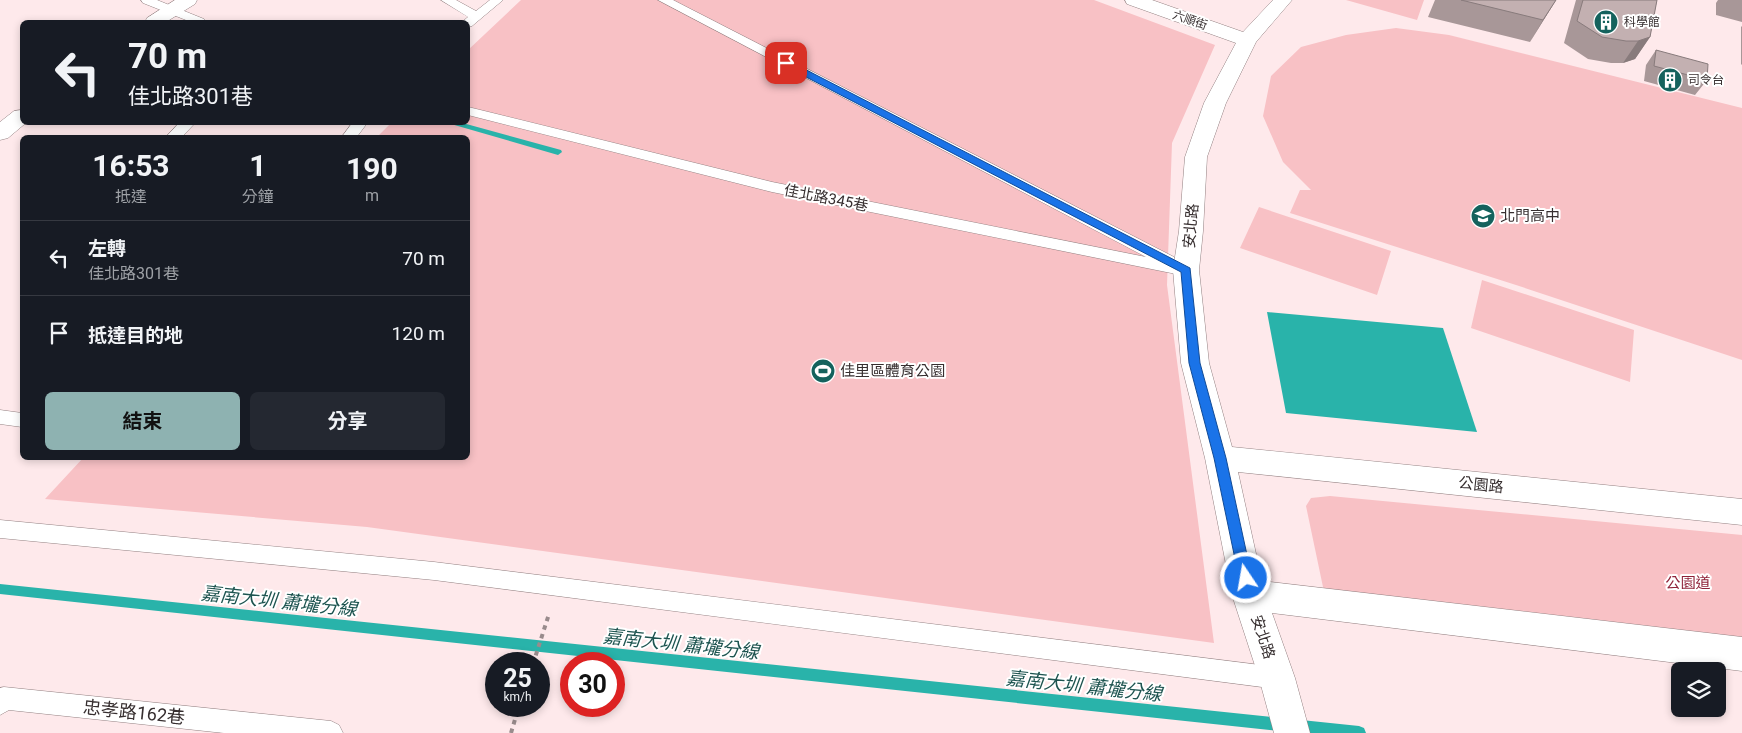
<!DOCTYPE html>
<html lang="zh-TW">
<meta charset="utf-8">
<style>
:root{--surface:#171b24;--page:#242831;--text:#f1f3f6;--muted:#9ea1a6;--line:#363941;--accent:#8eb2b1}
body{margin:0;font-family:Roboto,"Noto Sans TC",sans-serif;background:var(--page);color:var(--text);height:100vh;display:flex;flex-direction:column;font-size:19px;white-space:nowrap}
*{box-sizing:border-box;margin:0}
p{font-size:16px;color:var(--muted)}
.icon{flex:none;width:28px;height:28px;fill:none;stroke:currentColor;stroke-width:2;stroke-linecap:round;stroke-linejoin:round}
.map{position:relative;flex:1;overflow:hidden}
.drawer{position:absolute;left:20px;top:135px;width:450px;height:325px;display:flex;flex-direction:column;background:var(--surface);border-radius:8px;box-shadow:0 2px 8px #0003}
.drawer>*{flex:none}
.banner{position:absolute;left:20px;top:20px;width:450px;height:105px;border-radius:8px;box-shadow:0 2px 8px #0003;background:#171b24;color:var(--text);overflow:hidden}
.tools{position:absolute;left:1671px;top:662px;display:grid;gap:10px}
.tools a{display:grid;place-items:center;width:55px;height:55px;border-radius:8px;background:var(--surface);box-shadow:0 2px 8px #0003;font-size:25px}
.speed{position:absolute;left:485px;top:652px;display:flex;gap:10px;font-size:25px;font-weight:700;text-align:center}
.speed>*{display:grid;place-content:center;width:65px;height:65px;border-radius:50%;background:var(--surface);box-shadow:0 2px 8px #0003;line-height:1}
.speed small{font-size:12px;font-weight:400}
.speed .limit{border:8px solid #d22;background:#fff;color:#111}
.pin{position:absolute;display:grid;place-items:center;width:42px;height:42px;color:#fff;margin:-21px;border-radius:10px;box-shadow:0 2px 8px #0006}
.me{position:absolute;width:55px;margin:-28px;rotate:348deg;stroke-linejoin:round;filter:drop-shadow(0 0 4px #0008)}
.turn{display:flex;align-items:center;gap:18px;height:105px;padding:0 25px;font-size:22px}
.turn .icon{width:65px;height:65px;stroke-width:2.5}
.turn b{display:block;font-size:35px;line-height:42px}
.eta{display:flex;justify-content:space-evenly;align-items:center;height:85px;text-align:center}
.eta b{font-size:30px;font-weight:700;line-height:35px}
.button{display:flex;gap:10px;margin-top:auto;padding:10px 25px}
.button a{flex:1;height:58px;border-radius:8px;background:var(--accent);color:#111;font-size:20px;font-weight:700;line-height:58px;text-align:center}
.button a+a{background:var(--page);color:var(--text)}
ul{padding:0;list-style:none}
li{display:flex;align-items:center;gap:15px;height:75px;padding:0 25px;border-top:1px solid var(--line)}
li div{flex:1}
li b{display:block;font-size:19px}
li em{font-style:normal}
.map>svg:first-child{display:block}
</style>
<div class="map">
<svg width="1742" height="733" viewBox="0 0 1742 733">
<rect width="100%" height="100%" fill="#fee9eb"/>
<!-- green -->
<path fill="#f8c1c5" d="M521 0H1094L1215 45 1172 143 1167 285 1214 643 367 527 45 499 83 458H468V138L377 137 391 123 468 122V50Z
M1346 0H1424L1417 20Z
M1396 28 1449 35 1742 108V360L1516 285 1290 213 1300 190H1311L1283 162 1263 116 1271 76 1301 47 1346 35Z
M1259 207 1391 251 1377 295 1240 248Z
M1482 280 1634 330 1630 382 1471 328Z
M1330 496 1742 535V641L1331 597 1323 587 1306 506 1311 498Z"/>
<!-- water -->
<path fill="#29b3aa" d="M1267 312 1443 328 1477 432 1286 413Z"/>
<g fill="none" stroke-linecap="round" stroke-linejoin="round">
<!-- stream -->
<path fill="#29b3aa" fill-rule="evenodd" d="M444 122H459L561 150 562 152 558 155Z
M0 584 1359 726 1364 728 1366 733H1297L0 594Z"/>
<defs>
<path id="lane" d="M141 0H157L204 19 206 22H191L143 3Z
M441 0H456L476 11 490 0H503L472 26 468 27V22H462L468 17Z
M658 0H673L1174 257 1175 262 1192 266 1194 270 1192 274 1186 276 772 192 468 115V107L772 182 1146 257Z
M180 122H196L181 138H165Z
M353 122H368L356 138H341Z
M0 410 22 413V427L0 424Z
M0 520 434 562 1277 667 1285 670 1288 678 1285 686 1277 689 434 580 0 538Z
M4 687 331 721 339 725 343 733H224L9 710 0 715V688Z"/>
<path id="street" d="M1125 0H1152L1243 32 1273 0H1292L1256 42 1226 103 1207 157 1203 231 1199 270 1209 363 1232 447 1742 499V525L1238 472 1262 581 1742 637V671L1272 613 1295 678 1310 733H1274L1259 678 1232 595 1205 458 1181 363 1173 270 1179 231 1185 157 1204 103 1236 43 1127 4Z"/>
<path id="secondary" d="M175 0H197L195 4 166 22H145L147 18Z
M22 110V122H27L8 138 0 140V122L14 111Z"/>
</defs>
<!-- lane casing -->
<use href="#lane" stroke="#938182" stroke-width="1"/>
<!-- street casing -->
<use href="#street" stroke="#938182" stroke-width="1"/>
<!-- secondary casing -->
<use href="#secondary" stroke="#938182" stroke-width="1"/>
<!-- path -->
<path stroke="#998b8c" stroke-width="4" stroke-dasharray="4.5 4.5" stroke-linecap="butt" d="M533 664 549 614
M511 733 519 706"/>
<!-- lane -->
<use href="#lane" fill="#fff" fill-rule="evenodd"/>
<!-- street -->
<use href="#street" fill="#fff" fill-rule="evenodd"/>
<!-- secondary -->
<use href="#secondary" fill="#fff" fill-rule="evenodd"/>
</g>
<!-- wall -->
<path fill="#a89798" d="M1435 0H1556L1530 42 1428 17Z
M1576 0H1657L1650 37 1635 59 1623 63H1611L1588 59 1564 43Z
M1718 0H1742V22L1716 15V3Z
M1742 26V65L1741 64V27Z
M1656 50 1707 80 1695 95 1644 81 1646 65Z"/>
<!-- shaded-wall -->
<path fill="#887b7c" d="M1556 0 1530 42 1543 20Z
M1650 37 1635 59 1623 63 1638 41Z"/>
<!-- building -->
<path fill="#c3b0b1" stroke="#887b7c" d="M1461 0H1556L1543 20Z
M1583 0H1657L1650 37 1638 41H1626L1602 37 1577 21Z
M1656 50 1708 64 1707 80 1654 66Z"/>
<!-- route -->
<path fill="#1a73e8" stroke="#114b97" d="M783 61H789L1190 268 1200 363 1226 458 1252 578 1250 582 1246 584 1241 582 1239 578 1214 458 1189 363 1181 272 783 65Z"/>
<!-- icons -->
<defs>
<symbol id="building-disc" viewBox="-11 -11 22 22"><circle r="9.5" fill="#14625d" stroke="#fff"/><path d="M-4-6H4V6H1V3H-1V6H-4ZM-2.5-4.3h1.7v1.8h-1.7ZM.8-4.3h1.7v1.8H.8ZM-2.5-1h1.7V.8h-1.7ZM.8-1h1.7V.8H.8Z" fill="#fff"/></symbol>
<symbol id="school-disc" viewBox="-11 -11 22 22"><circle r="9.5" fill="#14625d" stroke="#fff"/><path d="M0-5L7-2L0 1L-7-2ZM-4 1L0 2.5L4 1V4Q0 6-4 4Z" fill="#fff"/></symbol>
<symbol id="stadium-disc" viewBox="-11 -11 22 22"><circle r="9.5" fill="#14625d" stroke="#fff"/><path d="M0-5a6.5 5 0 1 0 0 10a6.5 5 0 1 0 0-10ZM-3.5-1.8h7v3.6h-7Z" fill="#fff"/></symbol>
</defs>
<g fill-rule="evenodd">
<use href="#building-disc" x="1592" y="8" width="28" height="28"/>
<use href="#building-disc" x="1656" y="66" width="28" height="28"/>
<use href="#school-disc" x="1469" y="202" width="28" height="28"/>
<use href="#stadium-disc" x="809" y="357" width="28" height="28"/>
</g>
<g text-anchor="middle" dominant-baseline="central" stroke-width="4" stroke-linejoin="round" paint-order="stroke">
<!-- far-street labels -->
<g font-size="12" fill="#372f30" stroke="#fff">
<text transform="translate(1190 20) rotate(19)">六順街</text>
</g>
<!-- far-poi labels -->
<g font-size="12" fill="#372f30" stroke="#fff" text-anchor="start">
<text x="1624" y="22">科學館</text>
<text x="1688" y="80">司令台</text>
</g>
<!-- street labels -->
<g font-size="15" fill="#372f30" stroke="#fff">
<text transform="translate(826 198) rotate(11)">佳北路345巷</text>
<text transform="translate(1191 226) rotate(-85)">安北路</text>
<text transform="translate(1481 485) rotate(6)">公園路</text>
<text transform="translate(1263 637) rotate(72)">安北路</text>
</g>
<!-- poi labels -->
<g font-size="15" fill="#372f30" stroke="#fff" text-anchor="start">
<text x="1500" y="216">北門高中</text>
<text x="840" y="371">佳里區體育公園</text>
</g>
<!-- park labels -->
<g font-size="15" fill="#8e2239" stroke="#fff">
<text x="1688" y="583">公園道</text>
</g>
<!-- near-street labels -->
<g font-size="18" fill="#372f30" stroke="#fff">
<text transform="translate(134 712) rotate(6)">忠孝路162巷</text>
</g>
<!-- near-water labels -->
<g font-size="19" font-style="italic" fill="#1e5450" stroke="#fff">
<text transform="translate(279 601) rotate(6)">嘉南大圳 蕭壠分線</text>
<text transform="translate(681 644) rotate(6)">嘉南大圳 蕭壠分線</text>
<text transform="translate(1084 686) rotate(6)">嘉南大圳 蕭壠分線</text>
</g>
</g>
</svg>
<div class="tools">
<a><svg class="icon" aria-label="layers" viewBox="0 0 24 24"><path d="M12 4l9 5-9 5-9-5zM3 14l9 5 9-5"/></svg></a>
</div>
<div class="speed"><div>25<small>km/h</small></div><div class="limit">30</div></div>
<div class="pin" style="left:786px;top:63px;background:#d93025"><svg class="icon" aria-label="arrive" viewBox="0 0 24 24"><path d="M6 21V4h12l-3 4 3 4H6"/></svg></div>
<svg class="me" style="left:1246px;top:578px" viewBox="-20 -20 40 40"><circle r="17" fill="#1a73e8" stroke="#fff" stroke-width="3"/><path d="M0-11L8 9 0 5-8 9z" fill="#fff"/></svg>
<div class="banner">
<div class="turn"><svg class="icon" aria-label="left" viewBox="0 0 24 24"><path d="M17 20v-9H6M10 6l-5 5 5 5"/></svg><div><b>70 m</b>佳北路301巷</div></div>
</div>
<section class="drawer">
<div class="eta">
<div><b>16:53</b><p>抵達</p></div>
<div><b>1</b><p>分鐘</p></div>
<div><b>190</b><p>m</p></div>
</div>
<ul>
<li><svg class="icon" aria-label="left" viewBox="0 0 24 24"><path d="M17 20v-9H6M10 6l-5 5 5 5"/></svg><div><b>左轉</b><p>佳北路301巷</p></div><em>70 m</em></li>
<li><svg class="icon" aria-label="arrive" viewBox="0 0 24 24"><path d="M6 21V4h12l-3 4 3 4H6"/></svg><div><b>抵達目的地</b></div><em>120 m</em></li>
</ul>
<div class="button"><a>結束</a><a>分享</a></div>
</section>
</div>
